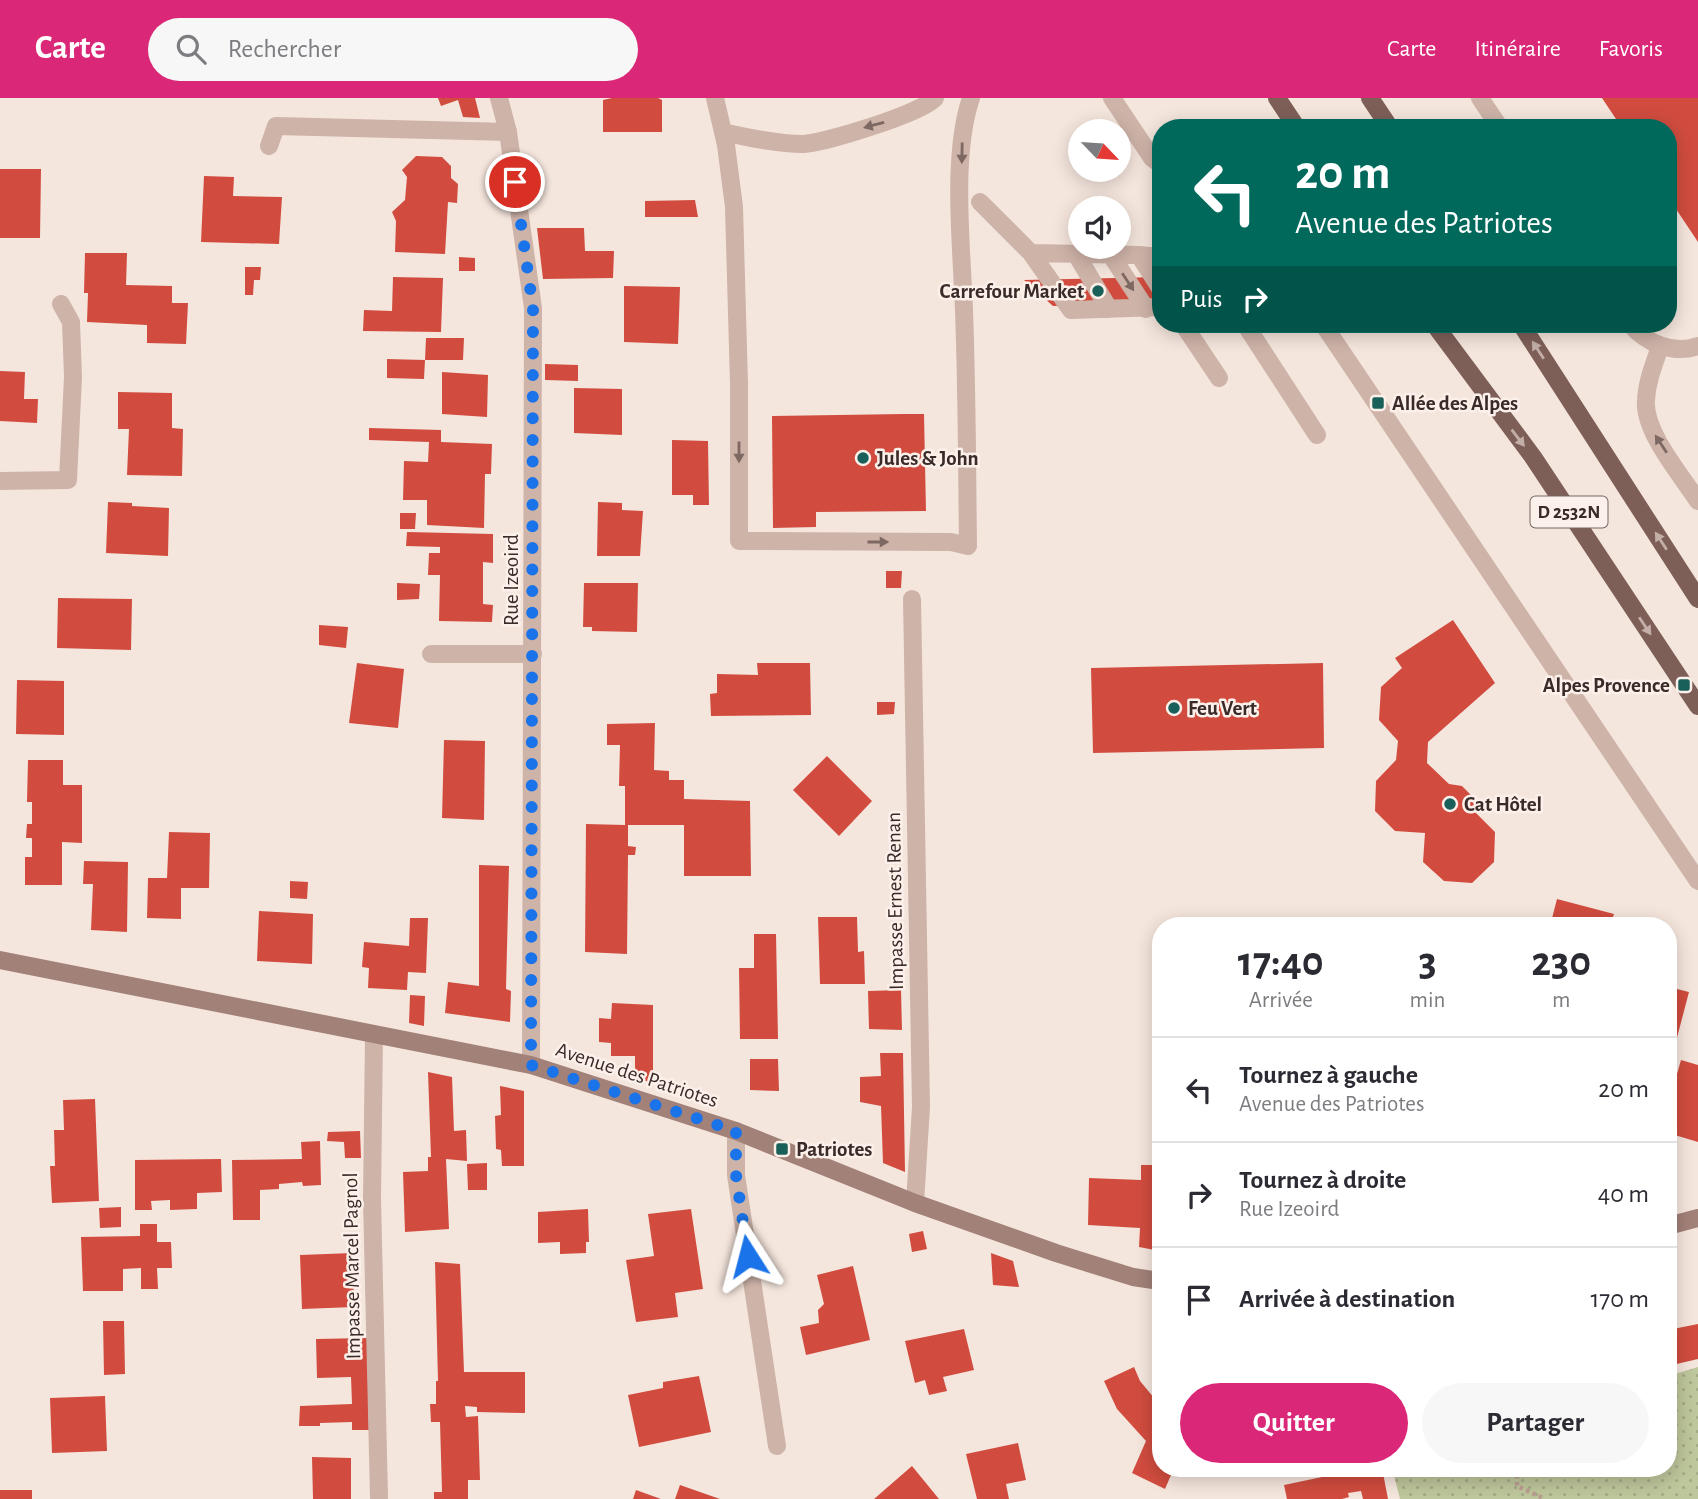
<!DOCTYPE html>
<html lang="fr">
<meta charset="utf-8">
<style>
:root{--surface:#fff;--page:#f7f7f7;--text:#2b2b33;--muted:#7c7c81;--line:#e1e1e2;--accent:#db2777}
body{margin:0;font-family:"Alegreya Sans",sans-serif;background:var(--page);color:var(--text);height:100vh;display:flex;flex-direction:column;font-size:26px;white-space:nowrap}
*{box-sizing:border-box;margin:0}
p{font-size:23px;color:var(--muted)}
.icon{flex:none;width:38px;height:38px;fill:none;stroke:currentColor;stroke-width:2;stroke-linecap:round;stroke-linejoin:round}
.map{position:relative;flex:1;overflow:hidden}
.details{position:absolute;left:1152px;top:819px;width:525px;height:560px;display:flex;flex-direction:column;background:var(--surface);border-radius:28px;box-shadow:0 4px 18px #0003}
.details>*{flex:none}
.hud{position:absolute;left:1152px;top:21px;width:525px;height:214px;border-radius:28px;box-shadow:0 4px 18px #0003;background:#00695c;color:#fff;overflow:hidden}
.needle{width:46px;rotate:115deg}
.buttons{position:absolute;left:1068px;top:21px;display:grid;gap:14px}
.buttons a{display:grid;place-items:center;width:63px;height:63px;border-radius:50%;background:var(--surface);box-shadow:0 4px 18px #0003;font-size:35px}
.pin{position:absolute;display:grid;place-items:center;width:60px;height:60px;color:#fff;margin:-30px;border:4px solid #fff;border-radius:50%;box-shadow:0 2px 7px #0007}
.me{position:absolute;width:77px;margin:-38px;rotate:351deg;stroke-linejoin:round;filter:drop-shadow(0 0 5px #0008)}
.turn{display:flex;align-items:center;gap:24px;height:147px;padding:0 28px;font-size:32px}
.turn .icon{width:91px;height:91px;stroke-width:2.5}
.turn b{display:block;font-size:49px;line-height:60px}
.then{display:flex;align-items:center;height:66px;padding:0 28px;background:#0003;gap:14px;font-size:26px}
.eta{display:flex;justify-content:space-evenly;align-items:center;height:119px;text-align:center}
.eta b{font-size:42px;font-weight:700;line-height:49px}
.primary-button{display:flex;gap:14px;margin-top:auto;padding:14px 28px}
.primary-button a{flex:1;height:80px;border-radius:42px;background:var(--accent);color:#fff;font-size:28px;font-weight:700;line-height:80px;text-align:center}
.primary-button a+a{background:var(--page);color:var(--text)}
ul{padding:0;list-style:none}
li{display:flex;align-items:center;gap:21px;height:105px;padding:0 28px;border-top:2px solid var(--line)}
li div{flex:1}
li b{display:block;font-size:26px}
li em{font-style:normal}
header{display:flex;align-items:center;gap:42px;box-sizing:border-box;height:98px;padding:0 35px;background:var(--accent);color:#fff}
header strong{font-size:33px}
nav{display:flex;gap:38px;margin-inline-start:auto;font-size:24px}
.search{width:490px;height:63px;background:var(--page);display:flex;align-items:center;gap:18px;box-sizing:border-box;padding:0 24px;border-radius:38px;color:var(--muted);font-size:26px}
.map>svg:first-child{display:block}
</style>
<header>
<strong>Carte</strong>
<div class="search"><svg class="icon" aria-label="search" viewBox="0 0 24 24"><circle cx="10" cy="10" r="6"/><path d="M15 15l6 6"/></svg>Rechercher</div>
<nav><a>Carte</a><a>Itinéraire</a><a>Favoris</a></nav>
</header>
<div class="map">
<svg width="1698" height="1401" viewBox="0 0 1698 1401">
<defs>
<pattern id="park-dots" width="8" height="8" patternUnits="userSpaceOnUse" patternTransform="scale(1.75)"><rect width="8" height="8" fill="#bec69b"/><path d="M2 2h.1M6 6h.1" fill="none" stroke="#a4aa86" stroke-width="1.8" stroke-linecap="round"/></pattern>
</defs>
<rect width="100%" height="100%" fill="#f5e6dd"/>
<!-- park -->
<path fill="url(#park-dots)" d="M1698 1269V1401H1400L1392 1370H1668V1278Z"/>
<!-- building -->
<path fill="#d14c3f" d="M438 0H475L480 20 463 19 458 2 441 8Z
M612 0H658L662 2V34H603V2Z
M1602 0H1698V144L1668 99V30H1622Z
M416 58 442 59 451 68V80L458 86 457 105 448 104 445 156 395 154 396 123 392 114 405 102 407 79 402 72Z
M0 71H41L40 140H0Z
M204 78 234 79 233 98 282 99 279 146 201 144Z
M695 102 698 119H645V103Z
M537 130H584L585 153H614L613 180 543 181Z
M85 155H127L126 187 172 188V205H188L186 246 147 245V227L87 224 88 195H84Z
M459 159 475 160V173H459Z
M245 169H261L260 182H254L253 197H245Z
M393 179 443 180 441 234 363 233 364 212 392 213Z
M1160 179V204L1053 208 1024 182Z
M624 188 680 189 678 246 624 244Z
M426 240H464L463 262H425Z
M387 261 425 262 424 281 387 280Z
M545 266 578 267V283L545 282Z
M0 273 25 274 24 301H38L37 325 0 323Z
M442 274 488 277 487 319 442 316Z
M574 290 622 291V337L574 335Z
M118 294 172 295V330L183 331 182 378 127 377 129 331H118Z
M904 316H924L926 413 816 414V429L773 430 772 318Z
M369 330 441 332V344L492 346 491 376H485L484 430 427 427V402H403L404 363 428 364 429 344 369 342Z
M672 342 708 343 709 407H693V397H672Z
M108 404 132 405V408L169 410 168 458 106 455Z
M598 404 622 405V412L643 413 640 458H597Z
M400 415H416L415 431H400Z
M407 434 493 436V465L483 464V506L493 507 492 524 439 523 440 477H428L429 455H440V449L406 448Z
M886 473H902L901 490H886Z
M397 485 420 486 419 501 397 502Z
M584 485H638L637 534 592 533V529H583Z
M58 500 132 501 131 552 57 550Z
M1453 522 1495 585 1428 644 1427 665 1449 686 1462 688 1476 702 1475 714 1495 734 1494 764 1472 785 1444 783 1423 764 1425 735 1395 733 1375 713 1376 683 1396 662 1398 643 1379 622 1381 589 1402 570 1395 560Z
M319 527 348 529 346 550 319 547Z
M357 565 404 571 398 630 349 625Z
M757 565H810L811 617 711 618 710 596 717 595V576L758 577Z
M1323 565 1324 650 1093 655 1091 570Z
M17 582 64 583V637L16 636Z
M877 604H895L894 616 877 617Z
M655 625 654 672 669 673V682H684V701L750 703 751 778H684V727H628V748L636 749 635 757H628L627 856 585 854 586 726 625 727V688H619L620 647H607V626Z
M444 642 485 643 484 722 442 720Z
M827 658 872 703 839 738 793 692Z
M28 662H63V687H82V745L62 744V787H25V759H32V740H26L27 726H32V704H27Z
M169 734 210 735 209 790H181V821L147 820 148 780H167Z
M84 763 128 764 127 834 91 832 93 786H83Z
M479 767 509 768 506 891 511 893 510 924 445 915 448 884 479 888Z
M290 783 308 784 307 801 290 800Z
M1557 801 1614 816 1610 828H1550Z
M259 813 313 816 312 866 257 863Z
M818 819H857L858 854 864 853 865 886H820Z
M410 820H428L426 875 408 874 407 892 368 890 369 870 362 869 364 844 409 848Z
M754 836H776L778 941H740L739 870H754Z
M1668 877 1672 878 1669 889 1689 894 1669 970Z
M901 892 902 932 869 931 868 893Z
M410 897 425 898 424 928 409 925Z
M612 905 653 907V985L635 980V958H611V945L599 944V920L611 921Z
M880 955H903L905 1074 883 1065 881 1008 860 1004V979L881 978Z
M750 961H778L779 993 750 992Z
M1681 962 1698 967V1044L1668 1035V1007Z
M428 974 452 979 454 1033 466 1032 467 1063 446 1061 449 1131 405 1134 403 1074 428 1073V1059H431Z
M500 988 524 993V1068H502L501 1052 496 1051 495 1018 501 1017Z
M95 1001 99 1103 52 1105 50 1068H55L54 1032H64L63 1002Z
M360 1033 361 1060H345L344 1044 327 1043 328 1034Z
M320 1043 321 1087 303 1088 302 1084 279 1086V1091L260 1092V1122H233L232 1062 302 1061 301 1044Z
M221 1061 222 1094 197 1095V1111L170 1112V1102L151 1103 152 1112H135V1062Z
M487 1065V1092H468L467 1066Z
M1141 1067H1156L1154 1122H1160V1153L1139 1149 1140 1130 1088 1127 1089 1080 1141 1082Z
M121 1109V1129L100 1130 99 1110Z
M588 1111 589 1144H586V1155L560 1156V1144L538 1145V1114Z
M691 1111 703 1191 675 1195 678 1219 636 1224 626 1162 654 1158 648 1116Z
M140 1126H157V1144H171L172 1170H157L158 1191H141V1170L123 1171V1193H83L81 1139 140 1138Z
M923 1133 927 1151 912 1154 909 1136Z
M353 1155 354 1209 302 1211 300 1157Z
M991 1155 1013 1163 1019 1189 993 1187Z
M435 1164 460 1166 464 1274H525V1315L477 1314V1309L465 1308 466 1319 478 1318 480 1382H468V1401H434V1394H442L440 1324H431L430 1306H436V1283H438Z
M853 1168 870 1242 806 1257 800 1229 819 1225 818 1212 824 1206 817 1177Z
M103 1223H124L125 1276 104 1277Z
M1698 1226V1261L1668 1268V1232Z
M964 1231 974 1272 943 1279 947 1293 929 1297 925 1282 915 1285 905 1243Z
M367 1240 369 1332H352V1324L320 1325V1328H299L300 1308 352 1306 351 1279 317 1280 316 1241Z
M1134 1269 1140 1283 1160 1307V1370H1174L1165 1391 1132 1375 1146 1343 1117 1311 1104 1283Z
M699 1278 711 1334 639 1349 628 1297 663 1290V1284Z
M105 1298 107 1353 52 1355 50 1300Z
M1018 1345 1026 1382 1006 1386 1009 1401H977L966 1356Z
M312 1359 351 1360V1401H313Z
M912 1368 939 1401H874Z
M1365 1370H1382L1388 1401H1363L1361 1393 1348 1395 1349 1399 1342 1401H1287L1284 1387Z
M680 1387 720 1401H675Z
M0 1392H32V1401H0Z
M636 1392 661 1401H633Z"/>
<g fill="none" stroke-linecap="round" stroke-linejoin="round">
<!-- path -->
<path stroke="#ba9d91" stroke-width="4.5" stroke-dasharray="3.5 3.5" stroke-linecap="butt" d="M1517 1370V1388L1545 1401"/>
<!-- lane -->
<path stroke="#ceb3a8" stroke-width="18" d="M715 0 726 47 734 109 739 286V443L951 444 968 448C967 370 967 291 964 213 962 151 951 58 971 0
M723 34C749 40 777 46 803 46 825 45 922 15 935 0
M269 48 276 28 508 34
M980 104 1031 155 1139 157 1160 190
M1031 155 1071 212 1160 209
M1076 156 1109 211
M1111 157 1146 211
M1139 157 1160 159
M1183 226 1219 280
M1245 226 1317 337
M431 556H533"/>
<!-- street -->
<path stroke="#ceb3a8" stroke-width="18" d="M499 0 508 34 533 210 531 967
M1112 0 1152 60 1160 66
M1480 0 1500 30
M1323 226 1698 783
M1630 226C1646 245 1673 257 1698 248
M1660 249C1654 266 1647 283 1646 302 1643 333 1681 377 1698 403
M0 383 68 382 73 279 71 224 61 206
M912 501 921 1009 915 1105
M374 937 372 1101 379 1399
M736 1033V1077L777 1348"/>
<!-- secondary -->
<path stroke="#a28178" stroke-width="18" d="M0 862 531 967 736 1033 915 1105 1056 1155 1133 1179 1160 1183
M1668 1128 1698 1120"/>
<!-- primary -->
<path stroke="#7e5f58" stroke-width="18" d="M1277 0 1297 30
M1370 0 1390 30
M1434 226 1533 359 1698 608
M1521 226 1698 501"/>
</g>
<!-- one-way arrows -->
<defs><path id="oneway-solid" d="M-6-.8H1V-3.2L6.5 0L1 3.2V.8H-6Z" transform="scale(1.75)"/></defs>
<g fill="#7d6862">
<use href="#oneway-solid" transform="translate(874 27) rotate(165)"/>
<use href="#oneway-solid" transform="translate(962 55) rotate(91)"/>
<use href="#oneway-solid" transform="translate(1128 184) rotate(57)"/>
<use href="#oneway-solid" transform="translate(1661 346) rotate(-123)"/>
<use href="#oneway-solid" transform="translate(739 354) rotate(90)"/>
<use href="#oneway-solid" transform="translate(878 444)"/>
</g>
<g fill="#c3afa8">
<use href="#oneway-solid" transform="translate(1538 252) rotate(-123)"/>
<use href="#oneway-solid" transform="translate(1518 340) rotate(53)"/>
<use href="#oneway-solid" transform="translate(1661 443) rotate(-123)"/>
<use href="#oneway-solid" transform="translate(1645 528) rotate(56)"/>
</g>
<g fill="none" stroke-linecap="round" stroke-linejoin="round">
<!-- route -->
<path stroke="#1a73e8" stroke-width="12" stroke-dasharray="0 21.6" d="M515 84 533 210 531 967 736 1033V1077L748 1158"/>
</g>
<!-- markers -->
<g fill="#1a605a" stroke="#fcf1ea" stroke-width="2.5">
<circle cx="1098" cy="193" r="7"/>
<rect x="1371" y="298" width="14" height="14" rx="3.5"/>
<circle cx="863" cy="360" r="7"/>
<rect x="1677" y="580" width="14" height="14" rx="3.5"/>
<circle cx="1174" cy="610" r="7"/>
<circle cx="1450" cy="706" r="7"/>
<rect x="775" y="1044" width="14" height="14" rx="3.5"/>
</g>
<g text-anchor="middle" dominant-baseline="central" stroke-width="5" stroke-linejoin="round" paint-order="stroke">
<!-- shield labels -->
<rect fill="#fcf1ea" stroke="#746663" stroke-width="2" x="1530.5" y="398.5" width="77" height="31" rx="5"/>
<g font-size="19" font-weight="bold" fill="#3a2b29">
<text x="1569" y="414">D 2532N</text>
</g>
<!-- poi labels -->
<g font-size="21" font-weight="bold" fill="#3a2b29" stroke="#fcf1ea" text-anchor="start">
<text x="1084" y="193" text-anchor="end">Carrefour Market</text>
<text x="1392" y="305">Allée des Alpes</text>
<text x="877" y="360">Jules &amp; John</text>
<text x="1670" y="587" text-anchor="end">Alpes Provence</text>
<text x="1188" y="610">Feu Vert</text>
<text x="1464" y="706">Cat Hôtel</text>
<text x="796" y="1051">Patriotes</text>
</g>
<!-- street labels -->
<g font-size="21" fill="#3a2b29" stroke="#fcf1ea">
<text transform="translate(511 482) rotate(-90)">Rue Izeoird</text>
<text transform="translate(895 803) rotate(-91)">Impasse Ernest Renan</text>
<text transform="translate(637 977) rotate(18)">Avenue des Patriotes</text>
<text transform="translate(352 1168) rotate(-91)">Impasse Marcel Pagnol</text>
</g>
</g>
</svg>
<div class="buttons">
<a><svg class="needle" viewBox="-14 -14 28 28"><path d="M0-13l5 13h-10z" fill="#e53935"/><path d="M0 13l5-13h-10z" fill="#7c7c81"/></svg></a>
<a><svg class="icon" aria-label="sound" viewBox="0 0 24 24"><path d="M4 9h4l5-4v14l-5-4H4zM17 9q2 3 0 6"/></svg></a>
</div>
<div class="pin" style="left:515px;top:84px;background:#d93025"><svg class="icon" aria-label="arrive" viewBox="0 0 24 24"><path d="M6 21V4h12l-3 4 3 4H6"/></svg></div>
<svg class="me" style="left:748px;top:1158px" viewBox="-20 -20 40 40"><path d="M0-17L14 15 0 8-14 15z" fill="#1a73e8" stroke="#fff" stroke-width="4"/></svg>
<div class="hud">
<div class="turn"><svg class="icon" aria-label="left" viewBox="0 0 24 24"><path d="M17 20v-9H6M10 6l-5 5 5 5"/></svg><div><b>20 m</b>Avenue des Patriotes</div></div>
<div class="then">Puis<svg class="icon" aria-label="right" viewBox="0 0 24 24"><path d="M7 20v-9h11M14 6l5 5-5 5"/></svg></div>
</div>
<section class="details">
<div class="eta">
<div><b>17:40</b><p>Arrivée</p></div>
<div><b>3</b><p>min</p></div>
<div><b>230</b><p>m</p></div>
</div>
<ul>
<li><svg class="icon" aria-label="left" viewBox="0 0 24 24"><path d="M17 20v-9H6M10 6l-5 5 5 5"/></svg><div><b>Tournez à gauche</b><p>Avenue des Patriotes</p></div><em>20 m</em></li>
<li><svg class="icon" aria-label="right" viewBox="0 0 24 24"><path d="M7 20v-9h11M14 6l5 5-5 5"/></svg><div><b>Tournez à droite</b><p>Rue Izeoird</p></div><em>40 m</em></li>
<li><svg class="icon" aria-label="arrive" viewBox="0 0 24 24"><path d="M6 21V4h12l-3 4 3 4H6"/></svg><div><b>Arrivée à destination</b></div><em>170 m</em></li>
</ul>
<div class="primary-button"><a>Quitter</a><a>Partager</a></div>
</section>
</div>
